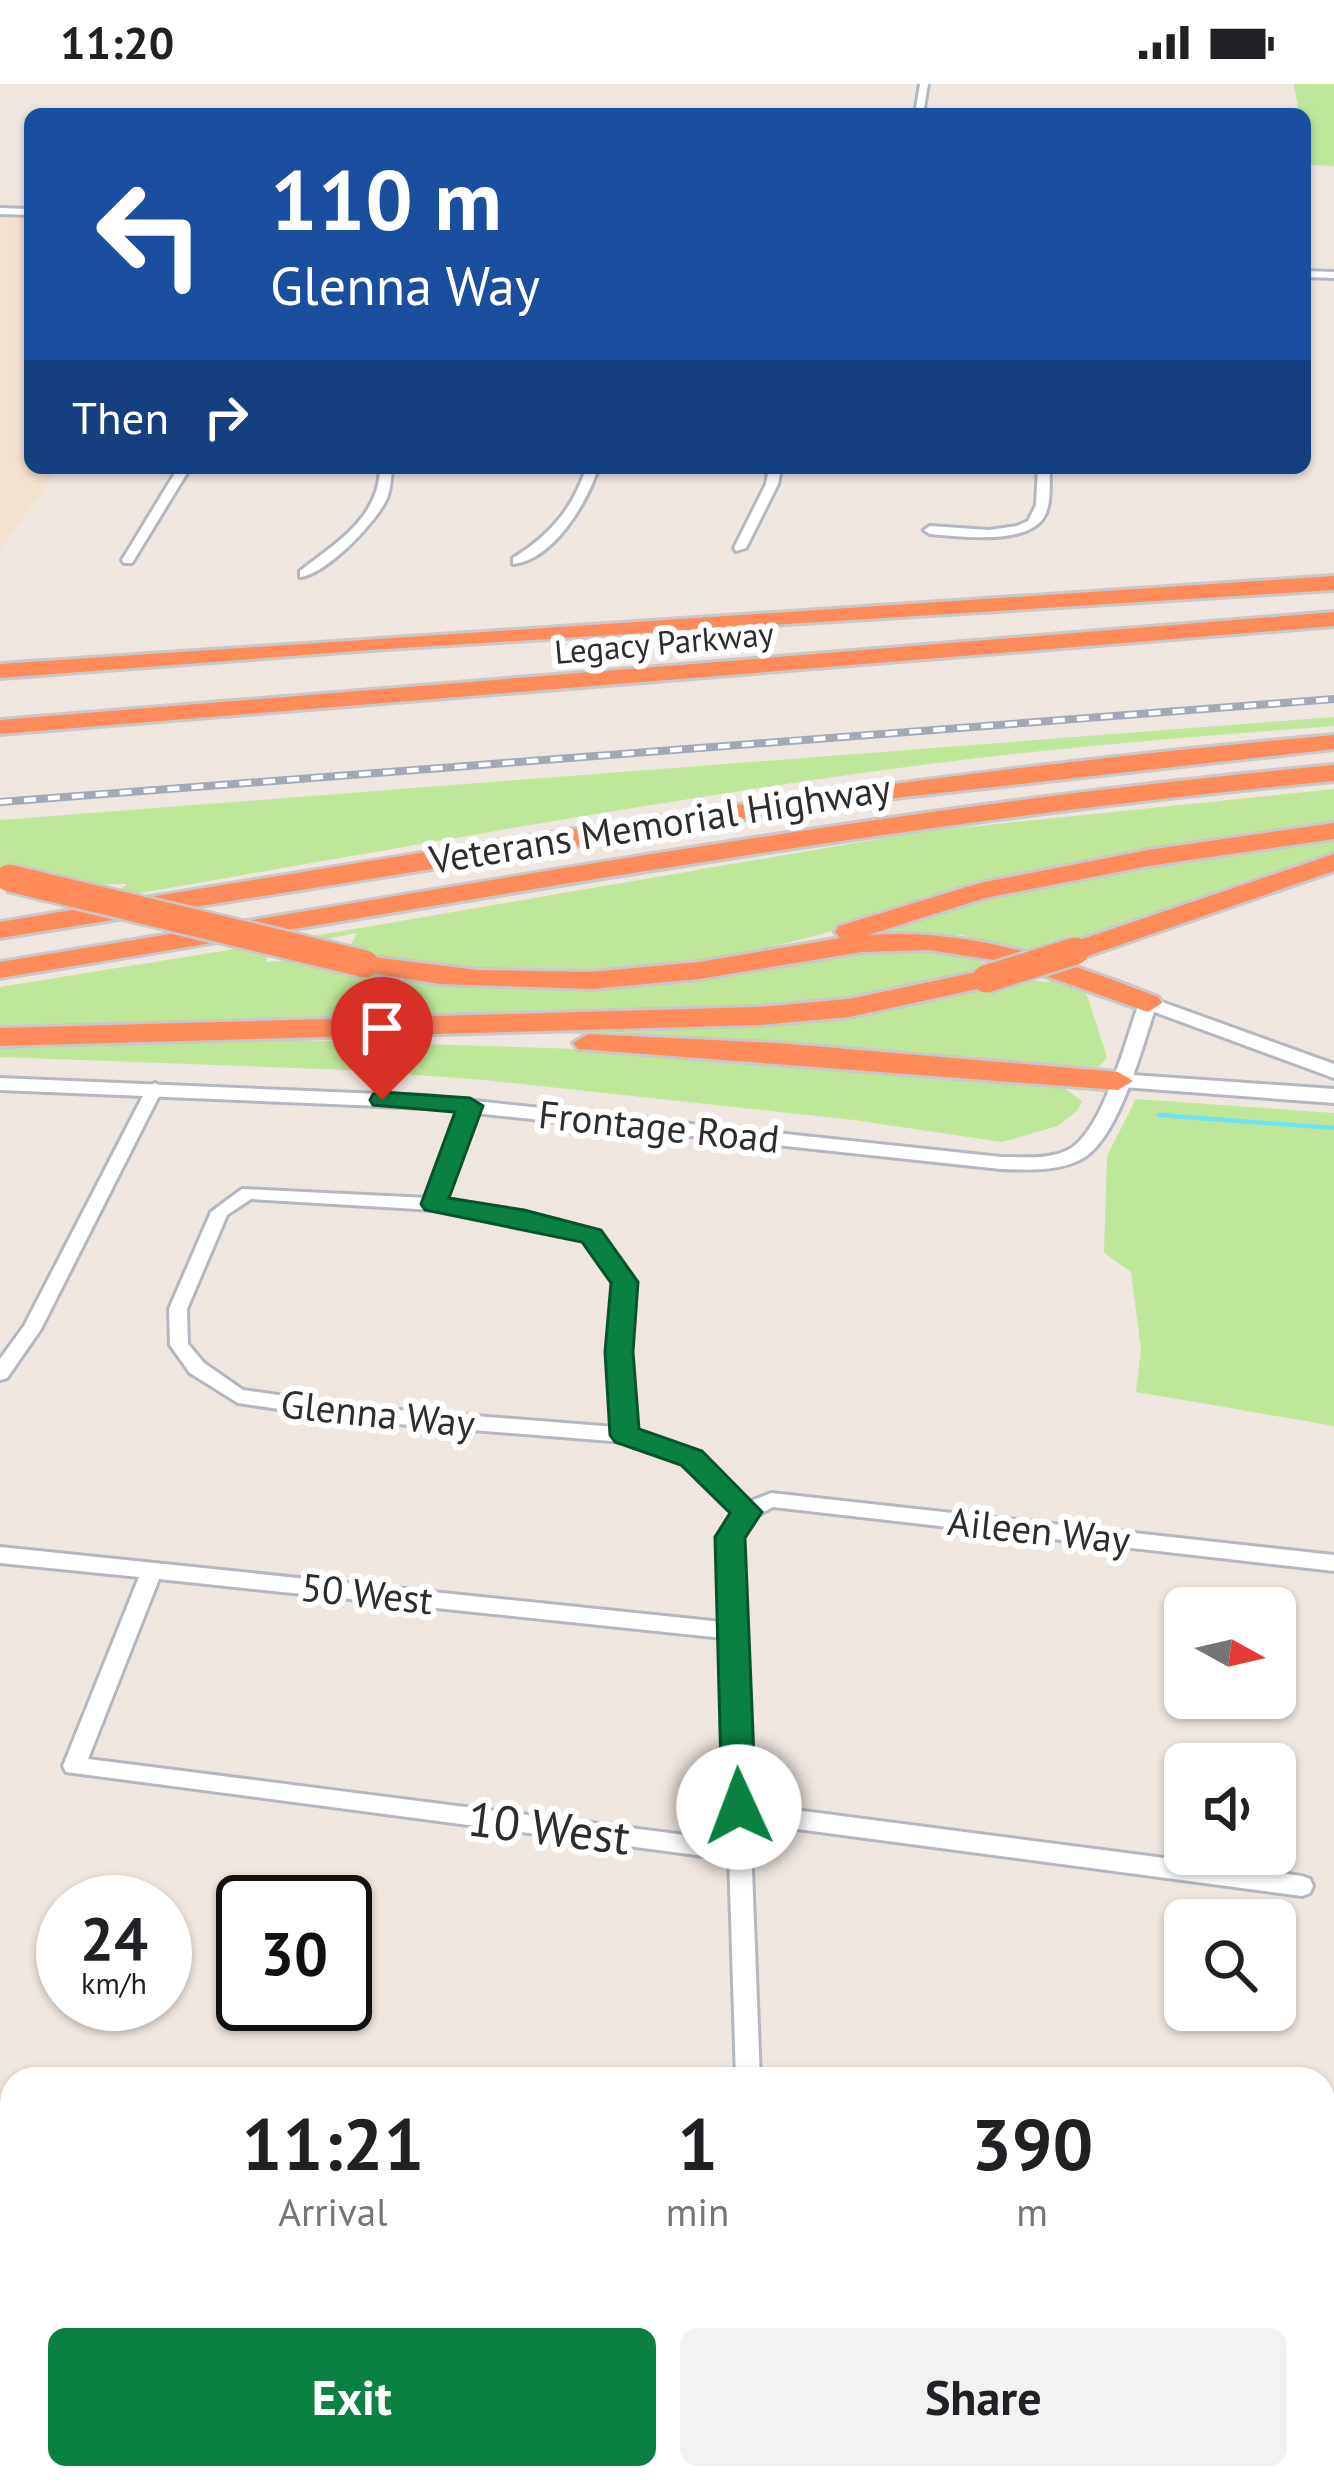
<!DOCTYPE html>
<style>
:root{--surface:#fff;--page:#f2f2f2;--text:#202124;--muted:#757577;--accent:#0b8043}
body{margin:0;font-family:"PT Sans",sans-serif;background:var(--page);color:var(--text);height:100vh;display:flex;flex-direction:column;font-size:45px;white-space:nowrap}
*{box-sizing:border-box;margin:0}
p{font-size:39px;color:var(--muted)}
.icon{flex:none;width:66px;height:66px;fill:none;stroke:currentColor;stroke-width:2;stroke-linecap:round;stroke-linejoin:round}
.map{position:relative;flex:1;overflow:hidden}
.side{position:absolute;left:0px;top:1983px;width:1335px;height:423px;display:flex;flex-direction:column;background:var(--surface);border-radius:36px 36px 0 0;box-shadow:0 3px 9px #0004}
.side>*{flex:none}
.hud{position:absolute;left:24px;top:24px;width:1287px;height:366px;border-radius:18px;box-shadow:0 3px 9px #0004;background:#1a4fa0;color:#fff;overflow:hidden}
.needle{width:78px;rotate:98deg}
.tools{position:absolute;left:1164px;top:1503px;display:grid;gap:24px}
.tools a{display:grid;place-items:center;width:132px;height:132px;border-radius:18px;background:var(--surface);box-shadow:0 3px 9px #0004;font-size:60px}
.speed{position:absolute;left:36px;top:1791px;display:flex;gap:24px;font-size:60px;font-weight:700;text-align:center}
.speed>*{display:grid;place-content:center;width:156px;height:156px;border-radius:50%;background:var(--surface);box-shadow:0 3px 9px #0004;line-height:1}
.speed small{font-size:30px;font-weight:400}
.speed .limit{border:6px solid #111;border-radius:18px;background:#fff;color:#111}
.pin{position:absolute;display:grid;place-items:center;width:102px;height:102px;color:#fff;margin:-123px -51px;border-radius:50% 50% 50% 0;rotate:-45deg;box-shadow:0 0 12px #0007}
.pin .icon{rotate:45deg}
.me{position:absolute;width:132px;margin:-66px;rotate:358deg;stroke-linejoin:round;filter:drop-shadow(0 0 9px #0008)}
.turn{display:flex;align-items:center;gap:42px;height:252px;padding:0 48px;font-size:54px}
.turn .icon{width:156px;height:156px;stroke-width:2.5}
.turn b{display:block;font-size:84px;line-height:102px}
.then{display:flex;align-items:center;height:114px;padding:0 48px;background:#0003;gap:24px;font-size:45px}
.eta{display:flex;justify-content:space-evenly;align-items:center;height:204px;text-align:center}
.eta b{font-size:72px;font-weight:700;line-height:84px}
.primary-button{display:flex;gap:24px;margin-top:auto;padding:24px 48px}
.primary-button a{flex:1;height:138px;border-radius:18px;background:var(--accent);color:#fff;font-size:48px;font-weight:700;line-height:138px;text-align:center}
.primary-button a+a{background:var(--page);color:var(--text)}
.status{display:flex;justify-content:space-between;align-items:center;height:84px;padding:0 60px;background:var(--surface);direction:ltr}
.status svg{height:33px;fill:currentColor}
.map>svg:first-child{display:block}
</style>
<div class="status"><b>11:20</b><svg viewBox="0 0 49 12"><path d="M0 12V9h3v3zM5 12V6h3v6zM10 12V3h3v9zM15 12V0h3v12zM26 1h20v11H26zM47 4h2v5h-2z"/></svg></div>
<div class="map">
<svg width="1334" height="2405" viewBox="0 0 1334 2405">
<rect width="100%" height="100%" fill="#efe6df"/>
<!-- education -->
<path fill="#f1e1ce" d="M0 129 30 131V384H59L0 466Z"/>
<!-- green -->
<path fill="#bfe79a" d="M1294 0H1334V82L1308 81 1305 30H1299Z
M1334 633V642C1186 653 1038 665 891 685 634 720 378 768 122 812L115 811 127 800 75 801 0 786V736Z
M1334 705V737C1225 751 1117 767 1011 795 894 826 778 871 657 883 553 894 451 886 348 867L357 849 310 858 296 855 919 748Z
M1334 750V770L1255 793 1070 860 1037 862 1041 869 961 851 862 852 1050 798Z
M259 861 268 867 266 878 316 874 429 898 559 907 662 900 888 866 968 865 990 886 823 917 704 926 0 941V903Z
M1048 893 1084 902 1107 973 1099 983 530 947 860 930 956 912 1013 895 1049 898Z
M262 955 677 968 1054 997 1082 1017 1078 1026 1058 1042 1002 1058 854 1036 485 996 348 986 0 973V957Z
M1136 1015 1334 1029V1342L1136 1308 1141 1266 1131 1188 1104 1169 1107 1072Z"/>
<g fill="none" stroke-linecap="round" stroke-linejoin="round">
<!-- stream -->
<path stroke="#6fe3f5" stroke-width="4.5" d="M1159 1031 1334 1044"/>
<defs>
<path id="minor" d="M920 0H928L923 30H915Z
M178 384H190L132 479H124L122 476Z
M380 384H392C391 395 391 404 387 414 377 438 325 491 300 493V487C336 459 379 434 380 384Z
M586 384H598C587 419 553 476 513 480V474C549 452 573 425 586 384Z
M769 384H781L778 400 746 464 736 467 734 464 766 400Z
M1038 384H1050C1049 400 1052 419 1044 433 1026 462 959 452 930 450L924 446 930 442 989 446 1017 442 1028 437 1036 421Z
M155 999 163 1004 41 1245 7 1294 0 1296V1275L24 1242 147 1004Z
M470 1017 478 1022 444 1116 524 1128 597 1148 633 1198 628 1268 634 1347 699 1369 749 1418 771 1409 1334 1471V1487L773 1423 754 1433 740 1454 751 1738 780 1724 1302 1792 1310 1795 1313 1802 1310 1809 1302 1812 782 1743 751 1759 760 1995H736L729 1770 719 1774 66 1688 63 1682 139 1493 0 1479V1463L722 1538 720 1453 736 1429 685 1379 624 1358 360 1337 238 1319 190 1289 170 1261 169 1225 211 1128 242 1105 428 1114 462 1022ZM251 1115 434 1126 524 1140 585 1156 615 1198 610 1268 615 1343 360 1323 243 1306 204 1279 188 1260 187 1225 227 1131ZM159 1495 723 1554 729 1749 717 1755 88 1675Z
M223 2394H251L248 2405H220Z
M748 2394H776V2405H748Z"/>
<path id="tertiary" d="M0 124 30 125V131L0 130Z
M1305 187 1334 188V194L1305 193Z
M1148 914 1157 919C1143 959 1121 1049 1085 1073 1061 1088 1028 1086 1001 1085L428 1024 0 1006V994L428 1012 1001 1073C1023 1073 1048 1076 1068 1066 1103 1048 1126 955 1139 919Z"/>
<path id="secondary" d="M1148 913 1334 980V994L1141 923 1138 919Z
M1118 990 1334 1005V1019L1110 1002 1107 997Z"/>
<path id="motorway" d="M1334 492V506L370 566 0 594V580Z
M1334 528V542L0 650V636Z
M1334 651V665L832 721 0 854V838C443 764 886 691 1334 651Z
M1334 681V697C886 738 444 822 0 894V878C444 806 886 722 1334 681Z
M1334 739V755L1148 782 985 814 868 851C971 844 1063 876 1158 913L1162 919 1148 928 1006 878 929 866 862 868 699 895 591 905 440 900 365 888 351 880 365 872 477 886 591 888 699 878 840 854 835 848 839 842 980 799 1148 766Z
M1334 770V787L1085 873H1065L1061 867 1065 861Z
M986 886 996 889 1000 895 996 901 849 933 759 941 0 962V944L759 923 849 915Z
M588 950 776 959 1118 988 1133 997 1118 1006 578 965 573 959Z"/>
</defs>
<!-- minor casing -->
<use href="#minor" stroke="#b3b7c1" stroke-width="6"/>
<!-- tertiary casing -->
<use href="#tertiary" stroke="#b3b7c1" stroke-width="6"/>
<!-- secondary casing -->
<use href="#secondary" stroke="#b3b7c1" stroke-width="6"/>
<!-- motorway casing -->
<use href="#motorway" stroke="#c8c8c8" stroke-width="6"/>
<!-- minor -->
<use href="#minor" fill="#fff" fill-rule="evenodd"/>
<!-- tertiary -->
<use href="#tertiary" fill="#fff" fill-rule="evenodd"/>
<!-- secondary -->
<use href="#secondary" fill="#fff" fill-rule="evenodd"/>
<!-- motorway -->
<use href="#motorway" fill="#ff8b5a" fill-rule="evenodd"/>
<defs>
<path id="rail" d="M0 718 1334 615"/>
</defs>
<!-- rail casing -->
<use href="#rail" stroke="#a1a8b8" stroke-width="8"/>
<!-- rail -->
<use href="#rail" stroke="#fff" stroke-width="4.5" stroke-dasharray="12" stroke-linecap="butt"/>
<defs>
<path id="motorway-bridge" d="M9 794 365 880
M986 895 1075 867"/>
</defs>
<!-- motorway-bridge casing -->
<use href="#motorway-bridge" stroke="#c8c8c8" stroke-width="32" stroke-linecap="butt"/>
<!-- motorway-bridge -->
<use href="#motorway-bridge" stroke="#ff8b5a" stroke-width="27"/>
</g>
<!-- route -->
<path fill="#0b8043" stroke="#07532c" stroke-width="3" d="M382 1008 470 1014 483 1022 449 1114 524 1126 601 1146 638 1198 633 1268 639 1345 702 1367 762 1428 745 1454 756 1723 751 1733 739 1737 727 1733 722 1723 715 1453 730 1429 681 1381 615 1358 610 1351 605 1268 611 1199 582 1158 425 1126 421 1120 455 1028 373 1021 370 1016 373 1010Z"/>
<g text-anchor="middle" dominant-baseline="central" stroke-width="12" stroke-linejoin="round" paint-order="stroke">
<!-- far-street labels -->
<g font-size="33" fill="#2d2d2d" stroke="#fff">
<text transform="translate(664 558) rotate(-5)">Legacy Parkway</text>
</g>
<!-- street labels -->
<g font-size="39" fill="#2d2d2d" stroke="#fff">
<text transform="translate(660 739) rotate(-9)">Veterans Memorial Highway</text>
<text transform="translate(659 1042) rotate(6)">Frontage Road</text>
<text transform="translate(378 1329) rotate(6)">Glenna Way</text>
<text transform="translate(1039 1446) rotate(6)">Aileen Way</text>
<text transform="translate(367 1509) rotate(6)">50 West</text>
</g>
<!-- near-street labels -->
<g font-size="48" fill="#2d2d2d" stroke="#fff">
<text transform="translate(549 1743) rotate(7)">10 West</text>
</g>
</g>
</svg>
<div class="tools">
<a><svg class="needle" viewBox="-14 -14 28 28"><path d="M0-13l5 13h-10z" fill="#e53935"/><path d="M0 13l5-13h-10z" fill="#757577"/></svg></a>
<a><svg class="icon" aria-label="sound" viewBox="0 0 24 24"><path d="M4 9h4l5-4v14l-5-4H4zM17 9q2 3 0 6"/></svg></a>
<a><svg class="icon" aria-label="search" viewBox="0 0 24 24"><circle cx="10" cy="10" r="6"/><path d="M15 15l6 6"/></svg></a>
</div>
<div class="speed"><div>24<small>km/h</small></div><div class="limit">30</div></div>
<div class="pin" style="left:382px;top:1016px;background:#d93025"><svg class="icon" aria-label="arrive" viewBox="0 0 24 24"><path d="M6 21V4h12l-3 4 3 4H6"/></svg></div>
<svg class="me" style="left:739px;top:1723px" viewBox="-20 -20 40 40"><circle r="19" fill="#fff"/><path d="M0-13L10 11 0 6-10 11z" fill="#0b8043"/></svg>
<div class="hud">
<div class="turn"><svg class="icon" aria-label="left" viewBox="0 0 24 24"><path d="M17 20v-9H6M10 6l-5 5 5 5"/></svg><div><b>110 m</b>Glenna Way</div></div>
<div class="then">Then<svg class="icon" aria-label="right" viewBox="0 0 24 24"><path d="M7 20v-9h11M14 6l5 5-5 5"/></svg></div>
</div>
<section class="side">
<div class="eta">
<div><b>11:21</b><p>Arrival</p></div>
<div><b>1</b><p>min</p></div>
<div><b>390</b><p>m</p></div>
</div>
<div class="primary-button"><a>Exit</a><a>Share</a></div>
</section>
</div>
